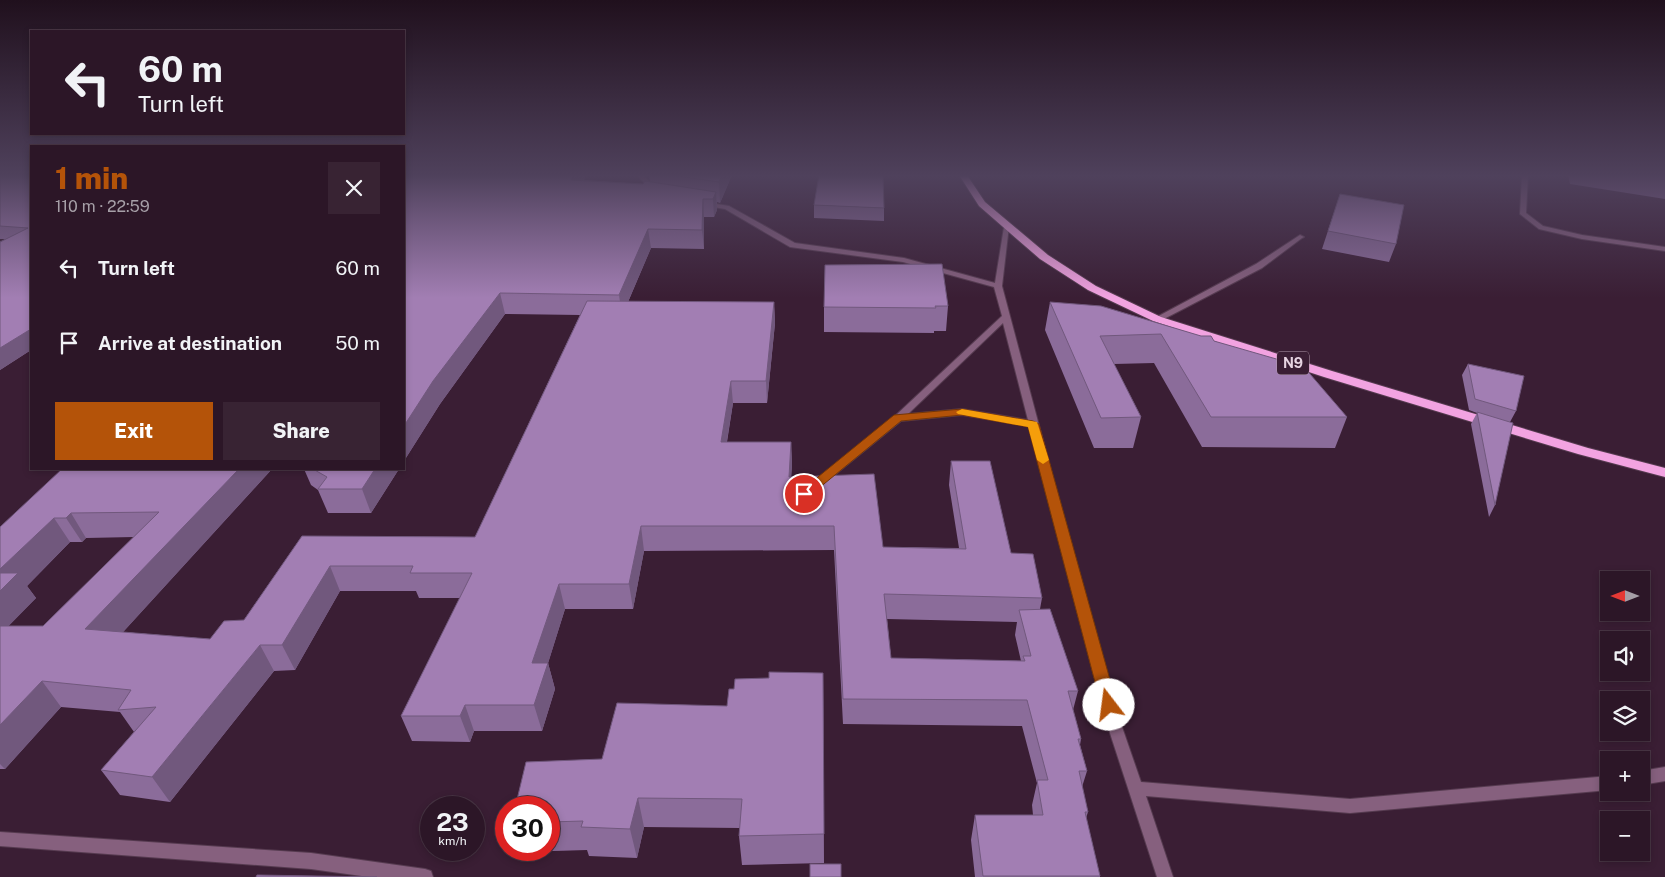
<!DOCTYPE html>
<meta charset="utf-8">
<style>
:root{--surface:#2c1627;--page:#382333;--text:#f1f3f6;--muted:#a69fa7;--line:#483544;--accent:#b45309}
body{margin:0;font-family:"Public Sans",sans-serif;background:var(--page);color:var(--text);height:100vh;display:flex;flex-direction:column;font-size:19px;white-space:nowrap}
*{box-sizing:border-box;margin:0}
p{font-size:16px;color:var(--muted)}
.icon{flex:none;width:28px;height:28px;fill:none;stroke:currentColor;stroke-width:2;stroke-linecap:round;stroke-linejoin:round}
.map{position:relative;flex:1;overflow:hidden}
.sheet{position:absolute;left:30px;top:145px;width:375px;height:325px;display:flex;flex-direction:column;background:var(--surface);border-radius:0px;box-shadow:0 2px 8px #0003,0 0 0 1px var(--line)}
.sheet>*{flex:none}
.top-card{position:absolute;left:30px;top:30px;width:375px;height:105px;border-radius:0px;box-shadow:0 2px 8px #0003,0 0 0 1px var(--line);background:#2c1627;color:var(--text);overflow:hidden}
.needle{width:32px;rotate:270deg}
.buttons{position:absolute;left:1600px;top:571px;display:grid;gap:10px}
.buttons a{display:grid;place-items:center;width:50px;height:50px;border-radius:0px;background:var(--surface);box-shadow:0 2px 8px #0003,0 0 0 1px var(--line);font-size:25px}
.speed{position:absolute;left:420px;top:796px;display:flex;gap:10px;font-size:25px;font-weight:700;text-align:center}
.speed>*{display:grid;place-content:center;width:65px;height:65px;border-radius:50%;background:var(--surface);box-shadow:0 2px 8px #0003,0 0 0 1px var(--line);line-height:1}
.speed small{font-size:12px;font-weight:400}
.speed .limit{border:8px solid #d22;background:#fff;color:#111}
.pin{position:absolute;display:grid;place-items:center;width:42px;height:42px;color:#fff;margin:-21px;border:2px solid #fff;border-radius:50%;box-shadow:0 1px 5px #0007}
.me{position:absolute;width:55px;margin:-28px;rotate:345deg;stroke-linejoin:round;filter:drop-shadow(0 0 4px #0008)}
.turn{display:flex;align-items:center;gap:18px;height:105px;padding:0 25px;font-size:22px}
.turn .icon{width:65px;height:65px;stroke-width:2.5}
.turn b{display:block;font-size:35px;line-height:42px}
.round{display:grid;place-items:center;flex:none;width:52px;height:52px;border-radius:0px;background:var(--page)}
.head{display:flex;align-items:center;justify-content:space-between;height:85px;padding:0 25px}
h1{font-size:30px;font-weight:800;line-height:38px;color:var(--accent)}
.button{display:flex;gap:10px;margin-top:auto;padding:10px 25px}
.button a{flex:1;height:58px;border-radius:0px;background:var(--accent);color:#fff;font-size:20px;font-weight:800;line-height:58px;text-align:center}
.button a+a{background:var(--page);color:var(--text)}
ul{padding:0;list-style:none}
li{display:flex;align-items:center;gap:15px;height:75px;padding:0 25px}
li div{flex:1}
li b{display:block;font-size:19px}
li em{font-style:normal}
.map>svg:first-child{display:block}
</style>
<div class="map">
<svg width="1665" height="877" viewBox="0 0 1665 877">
<rect width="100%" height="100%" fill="#3a1e34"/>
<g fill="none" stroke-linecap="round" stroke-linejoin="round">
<defs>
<path id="minor" d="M636 175H643L652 184 648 192H644L646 184Z
M1522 175H1528L1526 213 1543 226 1582 235 1665 247V251L1582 239 1539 229 1520 214Z
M704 202 729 206 795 243 904 258 995 283 1004 227 1009 226 1002 286 1063 516 1121 724 1141 782 1350 799 1609 776V790L1350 813 1146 796 1173 877H1157L1107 724 1029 426 962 415 901 421 821 486 817 487 812 484 895 416 1002 316 994 287 903 262 790 247 725 209 702 205 701 204ZM1003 323 1028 420 962 409 908 414Z
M1300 235 1304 237 1302 238 1262 268 1160 321H1154L1153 319 1256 264Z
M1665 767V781L1641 785V771Z
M0 832 311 853 425 869 431 871 433 877H369L311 869 0 846Z"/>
<path id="trunk" d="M959 175H967L985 202 1048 255 1096 286 1161 317 1332 371 1588 448 1665 468V477L1578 454 1324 377 1153 321 1088 290 1040 259 979 206Z"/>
</defs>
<!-- minor casing -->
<use href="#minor" stroke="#563b50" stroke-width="2"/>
<!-- trunk casing -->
<use href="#trunk" stroke="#563b50" stroke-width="2"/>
<!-- minor -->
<use href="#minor" fill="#86607e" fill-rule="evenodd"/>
<!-- trunk -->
<use href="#trunk" fill="#f2a3e1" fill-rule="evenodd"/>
</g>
<!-- wall -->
<path fill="#8b6c9a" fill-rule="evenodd" d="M0 175H31V350L0 370V242L5 239H0Z
M404 175H586L584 180 643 184 650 182 649 175H732L720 203 717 202V210L714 217H704V249L651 248 628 302H774L775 323 767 403H733L727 442H791L792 465 791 476 883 547 959 548 949 485 951 461 1011 553 1042 598 1040 609 1078 691 1073 710 1081 739 1080 745 1087 771 1082 787 1088 812 1086 818 1100 876V877H975L971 840 975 815H1033L1032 805 1037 783 1022 726 843 724 834 550 644 551 633 609H565L548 663 555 689 542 731H474L470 742 412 741 401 716 460 598H419L416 591H340L295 670 274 671 170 802 120 795 101 770 134 732 120 712 61 707 5 769H0V527L272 469 123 632 210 639 244 620 302 536 475 537 580 315 505 314 440 404 404 461ZM134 537 43 626H8L36 598 27 586 70 542H82L86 538ZM887 619 1017 622 1015 635 1021 661 891 658Z
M1568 175H1665V199L1570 184Z
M1340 194 1396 244 1389 262 1322 249Z
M814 205 884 208V221L814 218Z
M1050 302 1214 341 1347 417 1335 448 1202 447 1154 363 1114 364 1141 417 1133 448H1094L1045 330Z
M948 306 946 331H934V333L824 332V307Z
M1468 364 1516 411 1510 422 1495 505 1489 517 1471 424 1477 413 1469 410 1462 375Z
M304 469H399L371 513H328L318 490 311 485Z
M823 673 824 863 742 865 739 836 740 828 644 827 637 858 589 856 587 850 521 852 520 850H549V808L602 759 727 706 734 689 769 678Z"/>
<!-- shaded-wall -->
<path fill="#71587d" d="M574 175H586L574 197 571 180Z
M722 175H732L720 203 719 182Z
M716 192 717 210 714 217 713 199Z
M703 199 704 217V249L702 230Z
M648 229 651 248 622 316 619 295Z
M500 293 505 314 440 404 404 461V426L433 381Z
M774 302 775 323 767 403 766 381Z
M31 329V350L0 370V348Z
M731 381 733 403 723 465 721 442Z
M791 442 792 465 790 500 789 477Z
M239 469H272L103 654 85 629Z
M375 469H399L371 513 362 489Z
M71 513 86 538 82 542 66 518Z
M54 518 70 542 27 586 36 598 0 635V569Z
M641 526 644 551 633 609 629 584Z
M330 566 340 591 295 670 282 645Z
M559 584 565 609 540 689 532 663Z
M260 645 274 671 170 802 152 777Z
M548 663 555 689 542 731 534 705Z
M42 681 61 707 5 769 0 764V725Z
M465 705 474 731 470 742 460 716Z
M638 798 644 827 637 858 630 829Z"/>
<!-- building -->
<path fill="#a27eb3" stroke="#71587d" d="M0 175H31V329L0 348V242L28 228 0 226Z
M404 175H574L571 180 643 184 645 181 716 192 713 199H703L702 230 648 229 619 295 500 293 433 381 404 426Z
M671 175H722L719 182Z
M819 175H883L884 208 814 205Z
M1340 194 1404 205 1396 244 1328 231Z
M942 264 948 306H935L936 308 824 307 825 265Z
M587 301 774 302 766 381H731L721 442H791L789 477 874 474 883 547 966 549 951 461H990L1011 553 1033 554 1042 598 884 594 891 658 1025 661 1023 656H1031L1019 610 1050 609 1078 691H1068L1081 739H1078L1087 771H1079L1088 812H1085L1100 876H983L975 815H1043L1037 780H1048L1027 700 843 699 834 526H641L629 584H559L532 663H548L534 705H465L460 716H401L472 573H410L413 566H330L282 645H260L152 777 101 770 156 707 118 710 131 690 42 681 0 725V626H43L159 512 71 513 66 518H54L0 569V527L62 469H239L85 629 210 639 224 621 244 620 302 536 475 537Z
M1050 302 1101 306 1201 336H1211L1214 341 1304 367 1347 417H1211L1161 334 1100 336 1141 417 1101 418Z
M1468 364 1524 376 1516 411 1475 399Z
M1477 412 1513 423 1495 505Z
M313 469H375L362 489H318L327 477Z
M0 573H18L0 591Z
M769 672 823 673 824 834 739 836 742 799 638 798 630 829 581 827 583 821 549 822V808H515L526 762 602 759 617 703 727 706 729 689H734L735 679 769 678Z
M810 864H841V877H810Z
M257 875 377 877H256Z"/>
<!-- sky -->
<linearGradient id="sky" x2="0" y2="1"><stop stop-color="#20101d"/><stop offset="0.59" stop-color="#4f415c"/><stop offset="1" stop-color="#4f415c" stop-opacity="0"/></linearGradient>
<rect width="1665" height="298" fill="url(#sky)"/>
<!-- route -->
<path fill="#b45309" stroke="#753606" d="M962 409 1033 421 1039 424 1117 705 1115 710 1109 712 1103 710 1101 705 1028 427 962 415 901 421 808 497H799L797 494 894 415Z"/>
<!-- slow -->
<path fill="#f59e0b" d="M962 409 1037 422 1049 460 1043 464 1037 460 1028 427 958 414 956 412Z"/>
<g text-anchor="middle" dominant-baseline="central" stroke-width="5" stroke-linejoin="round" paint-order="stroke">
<!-- shield labels -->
<rect fill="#3a1e34" stroke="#b39dae" stroke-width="1" x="1277" y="351.5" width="32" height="23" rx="4"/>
<g font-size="14" font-weight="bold" fill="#e7d4e2">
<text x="1293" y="363">N9</text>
</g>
</g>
</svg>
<div class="buttons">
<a><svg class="needle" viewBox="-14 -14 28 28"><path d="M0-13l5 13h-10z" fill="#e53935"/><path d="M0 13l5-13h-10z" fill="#a69fa7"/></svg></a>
<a><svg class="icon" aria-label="sound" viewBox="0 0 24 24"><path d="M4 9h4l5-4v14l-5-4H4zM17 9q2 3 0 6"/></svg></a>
<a><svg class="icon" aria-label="layers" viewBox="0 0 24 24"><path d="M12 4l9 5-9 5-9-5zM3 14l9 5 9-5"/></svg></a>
<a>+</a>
<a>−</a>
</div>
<div class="speed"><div>23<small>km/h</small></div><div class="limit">30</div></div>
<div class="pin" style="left:804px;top:494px;background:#d93025"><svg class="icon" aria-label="arrive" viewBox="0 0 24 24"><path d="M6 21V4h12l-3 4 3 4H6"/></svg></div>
<svg class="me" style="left:1109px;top:705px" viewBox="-20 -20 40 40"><circle r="19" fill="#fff"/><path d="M0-13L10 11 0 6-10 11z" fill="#b45309"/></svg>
<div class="top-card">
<div class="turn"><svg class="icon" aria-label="left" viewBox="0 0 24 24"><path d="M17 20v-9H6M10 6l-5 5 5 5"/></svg><div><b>60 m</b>Turn left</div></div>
</div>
<section class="sheet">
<div class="head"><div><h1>1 min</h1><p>110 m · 22:59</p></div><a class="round"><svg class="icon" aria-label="close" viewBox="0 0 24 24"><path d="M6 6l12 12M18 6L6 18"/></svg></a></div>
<ul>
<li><svg class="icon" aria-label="left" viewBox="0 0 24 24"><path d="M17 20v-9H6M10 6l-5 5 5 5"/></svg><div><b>Turn left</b></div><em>60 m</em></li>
<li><svg class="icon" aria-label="arrive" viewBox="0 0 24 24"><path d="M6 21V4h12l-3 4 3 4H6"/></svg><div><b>Arrive at destination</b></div><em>50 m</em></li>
</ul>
<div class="button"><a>Exit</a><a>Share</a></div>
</section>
</div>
